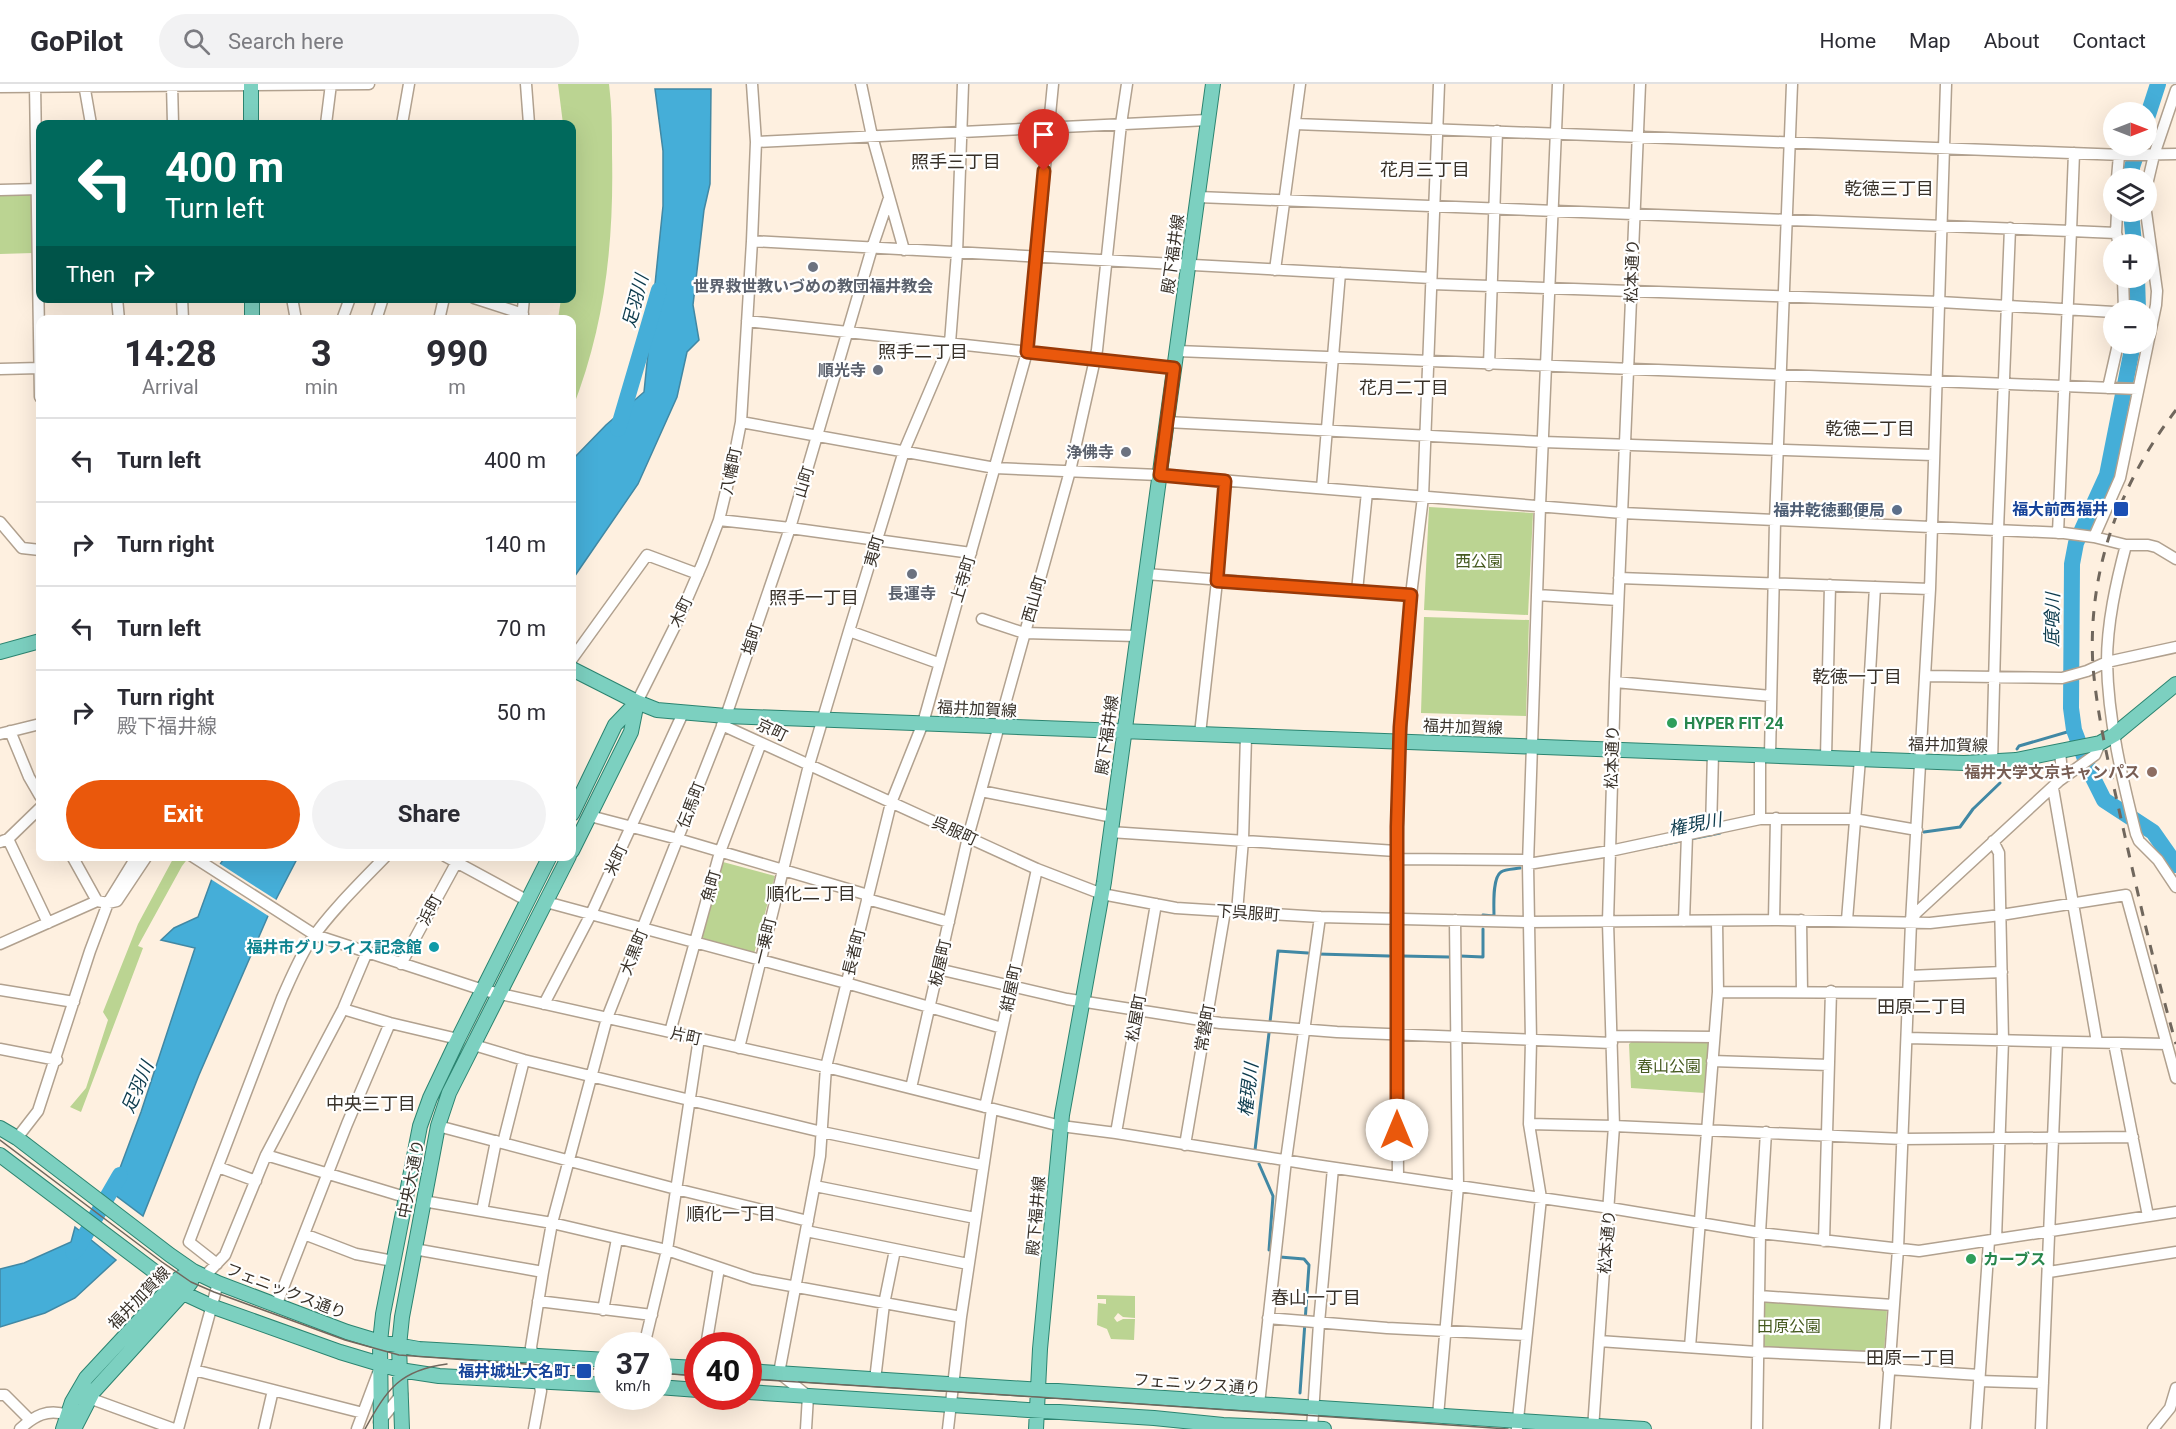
<!DOCTYPE html>
<meta charset="utf-8">
<style>
:root{--surface:#fff;--page:#f2f2f3;--text:#2b2b33;--muted:#7c7c81;--line:#e1e1e2;--accent:#ea580c}
body{margin:0;font-family:Roboto,"Noto Sans JP",sans-serif;background:var(--page);color:var(--text);height:100vh;display:flex;flex-direction:column;font-size:22px;white-space:nowrap}
*{box-sizing:border-box;margin:0}
p{font-size:20px;color:var(--muted)}
.icon{flex:none;width:33px;height:33px;fill:none;stroke:currentColor;stroke-width:2;stroke-linecap:round;stroke-linejoin:round}
.map{position:relative;flex:1;overflow:hidden}
.panel{position:absolute;left:36px;top:231px;width:540px;height:546px;display:flex;flex-direction:column;background:var(--surface);border-radius:12px;box-shadow:0 6px 24px #0002}
.panel>*{flex:none}
.top-card{position:absolute;left:36px;top:36px;width:540px;height:183px;border-radius:12px;box-shadow:0 6px 24px #0002;background:#00695c;color:#fff;overflow:hidden}
.needle{width:39px;rotate:90deg}
.buttons{position:absolute;left:2103px;top:18px;display:grid;gap:12px}
.buttons a{display:grid;place-items:center;width:54px;height:54px;border-radius:50%;background:var(--surface);box-shadow:0 6px 24px #0002;font-size:30px}
.speed{position:absolute;left:594px;top:1248px;display:flex;gap:12px;font-size:30px;font-weight:700;text-align:center}
.speed>*{display:grid;place-content:center;width:78px;height:78px;border-radius:50%;background:var(--surface);box-shadow:0 6px 24px #0002;line-height:1}
.speed small{font-size:15px;font-weight:400}
.speed .limit{border:9px solid #d22;background:#fff;color:#111}
.pin{position:absolute;display:grid;place-items:center;width:51px;height:51px;color:#fff;margin:-62px -26px;border-radius:50% 50% 50% 0;rotate:-45deg;box-shadow:0 0 6px #0007}
.pin .icon{rotate:45deg}
.me{position:absolute;width:66px;margin:-33px;rotate:0deg;stroke-linejoin:round;filter:drop-shadow(0 0 4px #0008)}
.turn{display:flex;align-items:center;gap:21px;height:126px;padding:0 30px;font-size:27px}
.turn .icon{width:78px;height:78px;stroke-width:2.5}
.turn b{display:block;font-size:42px;line-height:51px}
.then{display:flex;align-items:center;height:57px;padding:0 30px;background:#0003;gap:12px;font-size:22px}
.eta{display:flex;justify-content:space-evenly;align-items:center;height:102px;text-align:center}
.eta b{font-size:36px;font-weight:700;line-height:42px}
.action{display:flex;gap:12px;margin-top:auto;padding:12px 30px}
.action a{flex:1;height:69px;border-radius:36px;background:var(--accent);color:#fff;font-size:24px;font-weight:700;line-height:69px;text-align:center}
.action a+a{background:var(--page);color:var(--text)}
ul{padding:0;list-style:none}
li{display:flex;align-items:center;gap:18px;height:84px;padding:0 30px;border-top:2px solid var(--line)}
li div{flex:1}
li b{display:block;font-size:22px}
li em{font-style:normal}
header{display:flex;align-items:center;gap:36px;box-sizing:border-box;height:84px;padding:0 30px;background:var(--surface);border-bottom:2px solid var(--line)}
header strong{font-size:28px}
nav{display:flex;gap:33px;margin-inline-start:auto;font-size:21px}
.search{width:420px;height:54px;background:var(--page);display:flex;align-items:center;gap:15px;box-sizing:border-box;padding:0 21px;border-radius:33px;color:var(--muted);font-size:22px}
.map>svg:first-child{display:block}
</style>
<header>
<strong>GoPilot</strong>
<div class="search"><svg class="icon" aria-label="search" viewBox="0 0 24 24"><circle cx="10" cy="10" r="6"/><path d="M15 15l6 6"/></svg>Search here</div>
<nav><a>Home</a><a>Map</a><a>About</a><a>Contact</a></nav>
</header>
<div class="map">
<svg width="2176" height="1345" viewBox="0 0 2176 1345">
<rect width="100%" height="100%" fill="#fef0e0"/>
<!-- green -->
<path fill="#bbd492" d="M558 0H609C612 23 612 46 612 69 614 159 605 242 572 326V236L558 235 561 215 572 214V40H563Z
M34 108 33 169 0 170V110Z
M1429 423 1533 429 1528 531 1424 526Z
M1424 533 1529 536 1526 632 1421 629Z
M174 773H189L182 782 138 862 143 864 81 1028 70 1023 86 1004 108 936 103 928 138 840Z
M723 778 775 792 754 870 701 856Z
M1634 956 1709 958 1705 1009 1631 1004 1629 960Z
M1097 1211 1135 1212V1234L1123 1233 1118 1229 1114 1234 1117 1238 1123 1235H1135L1134 1256 1111 1255 1107 1245 1097 1241 1098 1219 1106 1220V1215H1097Z
M1761 1215 1887 1225 1884 1270 1760 1265Z"/>
<!-- water -->
<path fill="#45aed8" stroke="#4188a4" stroke-width="1.5" d="M655 5H711L710 100 704 126 693 221 699 256 687 268 677 313 638 400 572 496V376L606 341 644 308 663 122V67Z
M225 773H298L271 825 199 991 143 1132 111 1108 141 1028 195 864 161 856 174 844 198 833 214 789Z
M75 1143 116 1176 75 1214 45 1229 0 1243V1185L24 1179 71 1158Z"/>
<!-- pier -->
<path fill="#fef0e0" d="M217 778 278 817 270 833 209 794Z"/>
<g fill="none" stroke-linecap="round" stroke-linejoin="round">
<!-- stream -->
<path stroke="#4188a4" stroke-width="3" d="M2017 665 2019 662 2074 646
M1924 748 1960 743 1973 725 2000 699
M1656 762 1720 749
M1483 831 1494 832C1494 822 1492 794 1501 788 1505 785 1514 785 1520 784
M1318 870 1389 872
M1402 872 1449 873
M1460 872 1483 873V845
M1270 938 1278 867 1308 869
M1255 1066 1269 949
M1259 1080 1273 1112 1269 1166
M1280 1173 1304 1175 1309 1181 1300 1309"/>
<!-- river -->
<path stroke="#45aed8" stroke-width="16" d="M2146 37 2158 0
M2132 94V83L2139 62
M2131 128 2134 160
M2137 194 2138 226
M2133 260 2107 391 2076 459 2072 480 2071 624 2074 646 2090 688 2104 716 2153 748 2176 781
M618 345 659 206
M73 1168 77 1165 120 1091"/>
<defs>
<path id="minor" d="M35 0 40 313
M84 0 91 40
M172 0 173 40
M526 0 529 40
M861 0 872 52 904 166
M0 3 369 0
M326 40 331 0
M402 40 409 0
M1295 40 2123 71 2176 70
M756 58 1208 36
M2074 69 2071 147 2116 149
M2117 94 2119 71
M2146 105 2154 71 2176 6
M0 106 40 105
M1198 113 2071 147 2058 449
M2117 128 2116 149 2119 160
M752 157 1431 194
M1275 186 1300 0
M2123 194 2124 226
M1432 200 1940 218 2114 228
M117 214 119 236
M182 214 183 236
M292 214 296 236
M474 214 523 230
M522 235 524 214
M342 236 350 214
M376 236 383 214
M439 236 444 214
M747 237 1174 284
M1177 267 2138 305
M1489 281 1497 47
M0 285 40 284
M2108 304 2118 260
M741 338 995 384 1159 391 1622 429 2064 449 2094 453 2126 461H2148L2156 463 2176 475
M1167 338 1543 358 1933 371
M1322 404 1340 189
M719 436 790 444 971 469
M0 438 22 464 40 466
M2094 453 2120 394 2156 221 2157 207 2146 128
M2126 461C2116 499 2107 539 2107 578 2108 636 2122 694 2136 750L2139 757 2158 776 2176 803
M1146 490 1411 511
M1619 494 1930 505
M1357 507 1367 408
M1537 511 1618 516
M982 535 1024 549 1137 552
M849 547 938 579
M572 575 647 471 698 490
M1926 592 2062 594 2087 587 2107 578 2176 563
M1615 598 1771 612
M637 618 678 536 703 478 719 436 734 374 741 338 752 157 756 58 752 0
M722 641 1037 785 1102 810 1176 824 1320 833 1528 838 1774 836 1930 839 2001 831 2126 811 2176 994
M10 647 29 693 40 712
M0 650 40 640
M1200 650 1217 497 1225 397
M1770 671 1775 437 1792 0
M1826 673 1830 501
M1865 675 1875 503
M1992 678 1998 446 2010 144
M2059 697 2062 688 2060 668
M2053 704 2097 958
M981 707 1113 733
M590 732 678 755 868 811
M1760 735V671
M1711 746 1713 669
M1110 748 1396 767
M8 755 48 839
M1993 757 1999 769 2003 956 1996 1155
M0 758 8 755 40 724
M72 772 97 817
M192 772 315 851 483 906 826 983 1061 1042 1116 1049 1315 1081 1610 1124 1760 1149 1919 1167 2176 1128
M445 772 528 817
M1396 775 1528 776
M1528 780 1610 767 1760 735H1854L1917 746
M867 815 949 838
M546 818 846 899 1002 944
M1237 828 1243 756 1246 652
M1774 836 1776 734
M1801 836 1802 908
M1847 836 1860 675
M1912 836 1916 829 2059 697 2095 671 2100 659
M1684 837 1687 751
M0 860 97 817 108 819 117 817 147 772
M401 880 460 772
M938 885 1067 915 1220 939 1337 948 1612 959
M1909 892 2002 888
M0 906 74 918
M1718 908 1908 909
M544 920 591 830 683 629
M343 925 390 939 458 955
M670 948 720 768 761 659
M1612 952 1714 953
M1907 954 2166 960
M2114 959 2148 1132
M474 961 524 976 822 1048 982 1081
M739 964 809 681 849 547 904 367 950 259 957 169 963 0
M0 965 57 976
M1712 977 1829 981
M911 1004 968 753 1070 387 1097 266 1121 40 1127 0
M985 1023 1037 785
M1529 1040 1614 1042 1903 1055 2133 1053
M438 1042 676 1105 808 1137
M1116 1049 1156 820
M17 1054 38 1027 90 867 108 819 137 772
M503 1059 524 976
M1185 1061 1225 827
M266 1071 405 1113
M218 1083 256 1097
M1398 1093 1396 835 1399 674 1411 511 1423 413 1439 0
M815 1102 975 1134
M423 1117 552 1139 667 1166 753 1195 961 1233
M482 1127 496 1057
M806 1147 968 1180
M304 1150 356 1170 393 1177
M1824 1157 1831 907
M414 1165 543 1188
M217 1180 189 1158 282 914C291 894 299 874 311 856 331 827 362 797 386 772
M2049 1188 2176 1168
M204 1193 225 1171 266 1071 343 925 367 868
M1759 1212 1893 1221
M538 1217 652 1231
M276 1222 347 1040 390 939
M603 1226 617 1155
M1268 1234 1387 1244 1526 1251
M1599 1257 1757 1268 1889 1274
M644 1262 667 1166 699 954
M706 1262 719 1184
M1690 1263 1718 908 1717 837
M1888 1285 1979 1291
M194 1286 363 1329
M875 1296 884 1220 895 1166
M1979 1297 2043 1299
M0 1311H5L30 1336
M89 1314 174 1345
M1259 1320 1286 1076 1320 833
M1438 1332 1458 1102 1455 836
M379 1338 402 1310
M20 1345C34 1332 48 1324 67 1331
M178 1345 218 1199
M264 1345 273 1306
M357 1345 378 1289
M534 1345 541 1307 531 1263 543 1188 552 1139 607 934 726 632 790 444 872 164 889 114
M806 1345 808 1312 779 1289 820 1072 826 983 891 719 923 639 1027 268 1053 0
M948 1345 961 1233 992 1025
M1312 1345 1319 1239 1333 1084
M1517 1345 1541 1114 1529 1040 1531 957 1528 780 1540 422 1558 0
M1593 1345 1614 1042 1608 838 1610 767 1615 598 1640 0
M1757 1345 1760 1149 1766 1048
M1885 1345 1898 1165 1911 838 1930 505 1946 0
M1976 1345 1989 1157
M2041 1345 2057 958
M2153 1345 2170 1324 2176 1304"/>
<path id="major" d="M251 0V40
M252 214V236
M0 568 40 557
M572 585 637 618 657 626 726 632 1964 679 2016 676 2100 659 2114 651 2176 600
M572 730 615 641 637 618
M572 767 631 648 637 618
M0 1044 17 1054 170 1171 193 1187 218 1199 347 1248 380 1258 419 1265 608 1276
M0 1071 183 1209 211 1222 340 1268 400 1286 439 1292 608 1301
M658 1282 698 1284
M748 1287 1644 1345
M658 1303 698 1306
M748 1308 1154 1334 1223 1341 1324 1345
M63 1345 72 1318 86 1294 178 1195 193 1187
M74 1345 93 1308 183 1209 191 1198 193 1187
M381 1345 380 1258 383 1230 420 1042 430 1014 458 955 550 772
M402 1345 399 1262 402 1233 438 1042 449 1009 569 772
M1036 1345 1040 1265 1062 1031 1104 798 1213 0"/>
</defs>
<!-- minor casing -->
<use href="#minor" stroke="#b1a18f" stroke-width="13"/>
<!-- major casing -->
<use href="#major" stroke="#2c8470" stroke-width="16"/>
<!-- minor -->
<use href="#minor" stroke="#fff" stroke-width="10"/>
<!-- major -->
<use href="#major" stroke="#7cd0c0" stroke-width="14"/>
<!-- tram -->
<path stroke="#70675d" stroke-width="1.5" d="M0 1056 162 1178 191 1198 214 1208 345 1256 399 1271 608 1286
M658 1289 698 1292
M748 1295 1037 1313 1508 1345
M365 1345C387 1305 400 1286 447 1280"/>
<!-- rail -->
<path stroke="#70675d" stroke-width="3" stroke-dasharray="10 10" stroke-linecap="butt" d="M2176 326C2119 400 2087 489 2093 583 2098 639 2112 694 2124 748 2140 819 2156 890 2176 960"/>
</g>
<g fill="none" stroke-linecap="round" stroke-linejoin="round">
<defs>
<path id="route" d="M1044 87 1027 268 1174 284 1160 391 1225 397 1217 497 1411 511 1400 643 1397 743V1046"/>
</defs>
<!-- route casing -->
<use href="#route" stroke="#983908" stroke-width="15"/>
<!-- route -->
<use href="#route" stroke="#ea580c" stroke-width="10"/>
</g>
<!-- markers -->
<g fill="#6b7280" stroke="#fff" stroke-width="2">
<circle cx="813" cy="183" r="6"/>
<circle cx="878" cy="286" r="6"/>
<circle cx="1126" cy="368" r="6"/>
<circle cx="912" cy="490" r="6"/>
</g>
<g fill="#1a4fb4" stroke="#fff" stroke-width="2">
<rect x="2113" y="417" width="16" height="16" rx="3"/>
<rect x="576" y="1279" width="16" height="16" rx="3"/>
</g>
<circle fill="#5c6f8a" stroke="#fff" stroke-width="2" cx="1897" cy="426" r="6"/>
<g fill="#2e9e5b" stroke="#fff" stroke-width="2">
<circle cx="1672" cy="639" r="6"/>
<circle cx="1971" cy="1175" r="6"/>
</g>
<circle fill="#8d6e63" stroke="#fff" stroke-width="2" cx="2152" cy="688" r="6"/>
<circle fill="#0f9aa8" stroke="#fff" stroke-width="2" cx="434" cy="863" r="6"/>
<g text-anchor="middle" dominant-baseline="central" stroke-width="4.5" stroke-linejoin="round" paint-order="stroke">
<!-- street labels -->
<g font-size="16" fill="#383129" stroke="#fff">
<text transform="translate(1173 170) rotate(-82)">殿下福井線</text>
<text transform="translate(1632 187) rotate(-88)">松本通り</text>
<text transform="translate(731 387) rotate(-78)">八幡町</text>
<text transform="translate(804 398) rotate(-73)">山町</text>
<text transform="translate(874 467) rotate(-74)">夷町</text>
<text transform="translate(963 495) rotate(-73)">上寺町</text>
<text transform="translate(1034 515) rotate(-74)">西山町</text>
<text transform="translate(681 528) rotate(-65)">木町</text>
<text transform="translate(752 555) rotate(-72)">塩町</text>
<text transform="translate(977 625) rotate(3)">福井加賀線</text>
<text transform="translate(1463 643) rotate(2)">福井加賀線</text>
<text transform="translate(772 646) rotate(25)">京町</text>
<text transform="translate(1107 651) rotate(-82)">殿下福井線</text>
<text transform="translate(1948 661) rotate(1)">福井加賀線</text>
<text transform="translate(1612 673) rotate(-88)">松本通り</text>
<text transform="translate(691 721) rotate(-69)">伝馬町</text>
<text transform="translate(955 747) rotate(24)">呉服町</text>
<text transform="translate(616 776) rotate(-65)">米町</text>
<text transform="translate(711 802) rotate(-74)">魚町</text>
<text transform="translate(430 826) rotate(-62)">浜町</text>
<text transform="translate(1248 829) rotate(4)">下呉服町</text>
<text transform="translate(765 857) rotate(-76)">一乗町</text>
<text transform="translate(634 868) rotate(-68)">大黒町</text>
<text transform="translate(854 868) rotate(-76)">長者町</text>
<text transform="translate(940 879) rotate(-77)">板屋町</text>
<text transform="translate(1011 904) rotate(-78)">紺屋町</text>
<text transform="translate(1136 934) rotate(-80)">松屋町</text>
<text transform="translate(1205 944) rotate(-80)">常磐町</text>
<text transform="translate(686 952) rotate(12)">片町</text>
<text transform="translate(411 1095) rotate(-79)">中央大通り</text>
<text transform="translate(1036 1132) rotate(-85)">殿下福井線</text>
<text transform="translate(1607 1158) rotate(-85)">松本通り</text>
<text transform="translate(286 1207) rotate(21)">フェニックス通り</text>
<text transform="translate(139 1214) rotate(-46)">福井加賀線</text>
<text transform="translate(1197 1300) rotate(4)">フェニックス通り</text>
</g>
<!-- worship labels -->
<g font-size="16" font-weight="bold" fill="#5b616d" stroke="#fff">
<text x="813" y="202">世界救世教いづめの教団福井教会</text>
<text x="866" y="286" text-anchor="end">順光寺</text>
<text x="1114" y="368" text-anchor="end">浄佛寺</text>
<text x="912" y="509">長運寺</text>
</g>
<!-- transit labels -->
<g font-size="16" font-weight="bold" fill="#164399" stroke="#fff" text-anchor="end">
<text x="2108" y="425">福大前西福井</text>
<text x="570" y="1287">福井城址大名町</text>
</g>
<!-- service labels -->
<g font-size="16" font-weight="bold" fill="#4e5e75" stroke="#fff" text-anchor="end">
<text x="1885" y="426">福井乾徳郵便局</text>
</g>
<!-- park labels -->
<g font-size="16" fill="#465a20" stroke="#fff">
<text x="1479" y="477">西公園</text>
<text x="1669" y="982">春山公園</text>
<text x="1789" y="1242">田原公園</text>
</g>
<!-- leisure labels -->
<g font-size="16" font-weight="bold" fill="#27864d" stroke="#fff" text-anchor="start">
<text x="1684" y="639">HYPER FIT 24</text>
<text x="1983" y="1175">カーブス</text>
</g>
<!-- education labels -->
<g font-size="16" font-weight="bold" fill="#785e54" stroke="#fff" text-anchor="end">
<text x="2140" y="688">福井大学文京キャンパス</text>
</g>
<!-- culture labels -->
<g font-size="16" font-weight="bold" fill="#0d838f" stroke="#fff" text-anchor="end">
<text x="422" y="863">福井市グリフィス記念館</text>
</g>
<!-- neighbourhood labels -->
<g font-size="18" fill="#383129" stroke="#fff">
<text x="956" y="77">照手三丁目</text>
<text x="1425" y="85">花月三丁目</text>
<text x="1889" y="104">乾徳三丁目</text>
<text x="923" y="267">照手二丁目</text>
<text x="1404" y="303">花月二丁目</text>
<text x="1870" y="344">乾徳二丁目</text>
<text x="814" y="513">照手一丁目</text>
<text x="1857" y="592">乾徳一丁目</text>
<text x="811" y="809">順化二丁目</text>
<text x="1922" y="922">田原二丁目</text>
<text x="371" y="1019">中央三丁目</text>
<text x="731" y="1129">順化一丁目</text>
<text x="1316" y="1213">春山一丁目</text>
<text x="1911" y="1273">田原一丁目</text>
</g>
<!-- water labels -->
<g font-size="18" font-style="italic" fill="#0d3b4d" stroke="#fff">
<text transform="translate(635 217) rotate(-75)">足羽川</text>
<text transform="translate(2052 536) rotate(-89)">底喰川</text>
<text transform="translate(1695 740) rotate(-11)">権現川</text>
<text transform="translate(137 1003) rotate(-67)">足羽川</text>
<text transform="translate(1248 1006) rotate(-83)">権現川</text>
</g>
</g>
</svg>
<div class="buttons">
<a><svg class="needle" viewBox="-14 -14 28 28"><path d="M0-13l5 13h-10z" fill="#e53935"/><path d="M0 13l5-13h-10z" fill="#7c7c81"/></svg></a>
<a><svg class="icon" aria-label="layers" viewBox="0 0 24 24"><path d="M12 4l9 5-9 5-9-5zM3 14l9 5 9-5"/></svg></a>
<a>+</a>
<a>−</a>
</div>
<div class="speed"><div>37<small>km/h</small></div><div class="limit">40</div></div>
<div class="pin" style="left:1044px;top:87px;background:#d93025"><svg class="icon" aria-label="arrive" viewBox="0 0 24 24"><path d="M6 21V4h12l-3 4 3 4H6"/></svg></div>
<svg class="me" style="left:1397px;top:1046px" viewBox="-20 -20 40 40"><circle r="19" fill="#fff"/><path d="M0-13L10 11 0 6-10 11z" fill="#ea580c"/></svg>
<div class="top-card">
<div class="turn"><svg class="icon" aria-label="left" viewBox="0 0 24 24"><path d="M17 20v-9H6M10 6l-5 5 5 5"/></svg><div><b>400 m</b>Turn left</div></div>
<div class="then">Then<svg class="icon" aria-label="right" viewBox="0 0 24 24"><path d="M7 20v-9h11M14 6l5 5-5 5"/></svg></div>
</div>
<section class="panel">
<div class="eta">
<div><b>14:28</b><p>Arrival</p></div>
<div><b>3</b><p>min</p></div>
<div><b>990</b><p>m</p></div>
</div>
<ul>
<li><svg class="icon" aria-label="left" viewBox="0 0 24 24"><path d="M17 20v-9H6M10 6l-5 5 5 5"/></svg><div><b>Turn left</b></div><em>400 m</em></li>
<li><svg class="icon" aria-label="right" viewBox="0 0 24 24"><path d="M7 20v-9h11M14 6l5 5-5 5"/></svg><div><b>Turn right</b></div><em>140 m</em></li>
<li><svg class="icon" aria-label="left" viewBox="0 0 24 24"><path d="M17 20v-9H6M10 6l-5 5 5 5"/></svg><div><b>Turn left</b></div><em>70 m</em></li>
<li><svg class="icon" aria-label="right" viewBox="0 0 24 24"><path d="M7 20v-9h11M14 6l5 5-5 5"/></svg><div><b>Turn right</b><p>殿下福井線</p></div><em>50 m</em></li>
</ul>
<div class="action"><a>Exit</a><a>Share</a></div>
</section>
</div>
